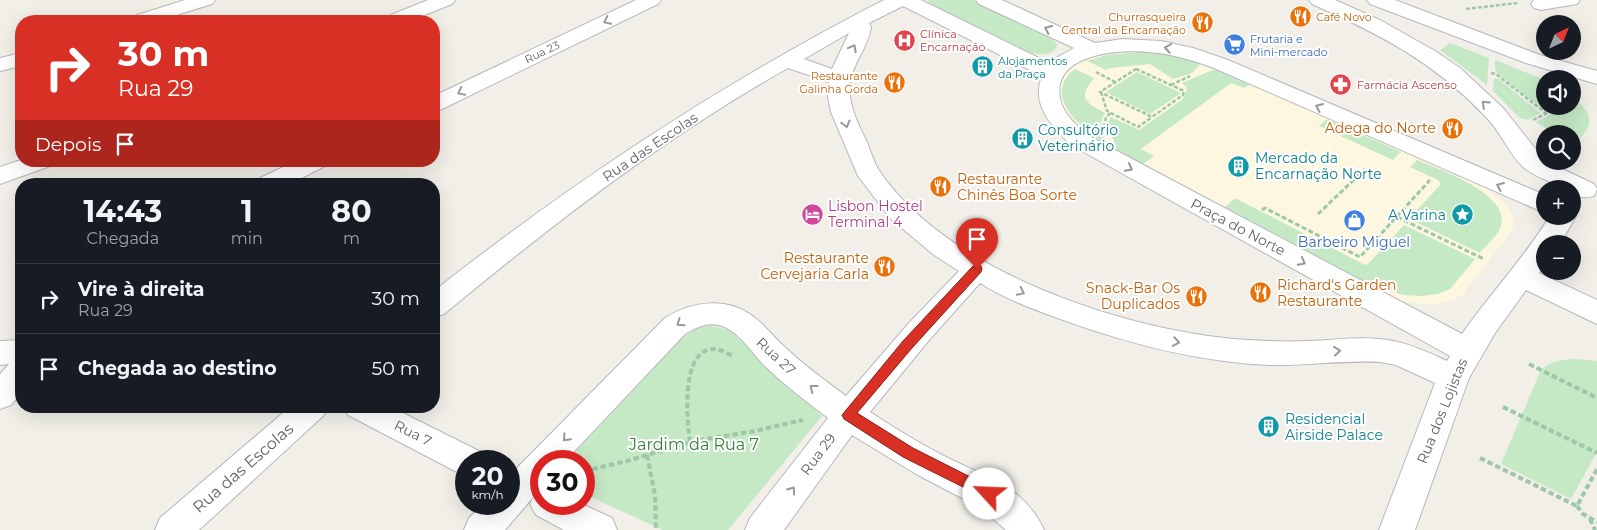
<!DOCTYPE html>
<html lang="pt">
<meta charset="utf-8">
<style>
:root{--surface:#171b24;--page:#20242c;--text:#f1f3f6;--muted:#9ea1a6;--line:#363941}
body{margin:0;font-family:Montserrat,sans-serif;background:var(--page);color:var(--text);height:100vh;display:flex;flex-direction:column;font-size:19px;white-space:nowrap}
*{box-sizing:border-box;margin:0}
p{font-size:16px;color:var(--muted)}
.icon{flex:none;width:28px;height:28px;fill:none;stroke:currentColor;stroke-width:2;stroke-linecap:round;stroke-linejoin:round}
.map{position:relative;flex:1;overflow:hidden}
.side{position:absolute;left:15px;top:178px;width:425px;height:235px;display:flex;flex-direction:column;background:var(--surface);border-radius:20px;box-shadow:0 5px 20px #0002}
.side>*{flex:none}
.guide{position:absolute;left:15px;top:15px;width:425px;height:152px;border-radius:20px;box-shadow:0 5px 20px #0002;background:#d93025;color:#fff;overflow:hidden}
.needle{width:32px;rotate:43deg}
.controls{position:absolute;left:1536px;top:15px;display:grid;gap:10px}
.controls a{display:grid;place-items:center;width:45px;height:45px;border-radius:50%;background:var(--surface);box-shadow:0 5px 20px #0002;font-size:25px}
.speed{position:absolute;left:455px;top:450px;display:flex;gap:10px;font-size:25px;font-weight:700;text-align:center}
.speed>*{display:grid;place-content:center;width:65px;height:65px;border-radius:50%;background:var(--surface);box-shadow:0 5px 20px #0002;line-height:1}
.speed small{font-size:12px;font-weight:400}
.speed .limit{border:8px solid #d22;background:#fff;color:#111}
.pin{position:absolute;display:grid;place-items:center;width:42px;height:42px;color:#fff;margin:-51px -21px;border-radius:50% 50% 50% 0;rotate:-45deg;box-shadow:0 0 5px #0007}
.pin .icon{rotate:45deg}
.me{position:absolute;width:55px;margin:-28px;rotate:295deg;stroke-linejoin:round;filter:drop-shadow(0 0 4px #0008)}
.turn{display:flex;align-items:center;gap:18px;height:105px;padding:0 20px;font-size:22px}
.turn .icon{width:65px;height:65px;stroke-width:2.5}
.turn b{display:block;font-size:35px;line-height:42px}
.then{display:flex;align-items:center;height:48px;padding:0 20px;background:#0003;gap:10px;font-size:19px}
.eta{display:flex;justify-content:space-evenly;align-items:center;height:85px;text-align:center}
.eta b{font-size:30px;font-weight:700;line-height:35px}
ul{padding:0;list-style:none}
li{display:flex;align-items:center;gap:15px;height:70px;padding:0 20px;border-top:1px solid var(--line)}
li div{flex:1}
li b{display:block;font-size:19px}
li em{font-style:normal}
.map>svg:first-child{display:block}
</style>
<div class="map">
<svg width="1597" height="530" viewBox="0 0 1597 530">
<rect width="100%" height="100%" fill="#f1efe8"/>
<!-- commercial -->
<path fill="#fef7e0" d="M1144 48 1200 59 1485 186 1505 204 1512 214 1514 223 1512 231 1462 295 1452 301 1439 304H1423L1387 298 1101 147 1062 115 1056 82 1069 65 1093 53Z"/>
<!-- green -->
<path fill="#c5e8c5" d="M927 0H972L1048 36 1057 44C1055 59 1033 54 1023 51L933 6Z
M1450 43 1489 58 1487 85 1440 50Z
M1141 52C1156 53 1190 55 1200 65L1192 73 1173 79 1150 64 1110 68 1106 70 1087 61 1107 55Z
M1495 60 1545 80V106H1555L1546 110 1542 109 1497 73 1495 69Z
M1075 69 1094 78C1077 98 1086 103 1105 113 1098 124 1101 132 1107 142L1106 144C1083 130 1040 96 1075 69Z
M1215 69 1249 85 1244 88 1231 83 1141 149 1154 156 1143 164 1116 149C1116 137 1101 130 1111 117L1139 130 1183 99 1187 88 1182 83Z
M1137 72 1181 93 1150 114 1106 92Z
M1494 78 1499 79 1540 113 1528 120 1520 118 1493 91Z
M1578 101C1597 120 1590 129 1573 145L1572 134H1555L1536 122 1567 106H1572L1573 104Z
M1327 119 1401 152 1393 160 1319 126Z
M1417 160C1439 169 1510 194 1501 225 1499 235 1486 245 1480 253L1409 219 1441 184 1438 180 1410 167Z
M1235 198 1365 265 1368 264 1404 225 1475 259 1450 289 1438 294 1422 296 1403 295 1364 281 1225 207Z
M709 325 729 330 822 416 728 530H663L584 494V461H567L681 339 694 330Z
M1575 359 1597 361V452L1571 499 1501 464 1540 372C1550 360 1561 360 1575 359Z"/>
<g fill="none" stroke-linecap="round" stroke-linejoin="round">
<defs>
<path id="minor" d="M185 0H215L212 4 157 21H128L131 17Z
M428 0H455L452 4 410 21H383L386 17Z
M636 0H661L658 4 442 109 434 111V96Z
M884 0H921L1051 64 1056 58 1074 48 979 4 976 0H1002L1095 43 1123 39 1161 41 1193 48 1228 60 1545 195V213L1214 68C1192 60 1170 53 1147 52 1116 49 1048 55 1061 102 1065 116 1078 126 1087 135L1462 334C1490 294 1524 258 1550 216H1572V210L1576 216 1560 244H1545V264L1539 273 1597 300V324L1526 290 1495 333 1469 378 1415 530H1379L1435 383 1396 365 1380 362C1343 360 1307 366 1270 365 1198 362 1130 344 1063 320 1035 310 1005 299 980 283L930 339 870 412C893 427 917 442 942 455 982 476 1024 485 1044 530H1006L979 507 916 474 852 435 784 530H745L750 518 828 418C807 402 786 386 767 368 753 355 741 333 722 326 709 321 696 327 685 334L565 461H541V488L538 492 541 491V504H582L612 518 617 530H564L536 515 530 504 534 496 505 530H464L469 518 483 504H509V476L665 318C692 301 728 296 755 318 767 327 776 340 788 350 806 367 826 381 846 396L909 323 959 271 934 255 891 219 858 176 831 112 828 97 829 82 788 68C665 137 553 224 444 314L434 317V291C575 180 724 82 884 0ZM903 6 1042 76C1031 106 1051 124 1071 145L1450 356 1447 361C1428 352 1408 343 1388 340 1362 336 1336 340 1311 341 1285 342 1259 341 1233 339 1117 328 945 270 878 169 873 160 870 149 866 140 859 126 852 112 850 96 847 67 867 53 871 27L869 23ZM849 33 832 69 804 59 844 36Z
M1309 0H1335L1380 20 1435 51 1460 68 1503 108 1545 161 1594 184 1597 189 1594 196C1586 198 1580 198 1572 194V189C1562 189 1557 186 1548 181 1539 177 1529 173 1522 166 1508 152 1500 131 1486 117 1433 61 1381 35 1312 4Z
M1367 0H1395L1540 55 1597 71V84L1526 63 1370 4Z
M1534 0H1580L1577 4 1541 10 1534 8 1531 4Z
M21 53V66L0 71V58Z
M21 160V161H53L50 166 0 184V167Z
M296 161H328L325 166 290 184H257L260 178Z
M21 340V393L11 405 0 409V374L9 364 0 365V341Z
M291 406H329L324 415 199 530H155L160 518Z
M343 406H389L479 451 484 461H466V475L455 471 348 415Z"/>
</defs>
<!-- minor casing -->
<use href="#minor" stroke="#b5b8bc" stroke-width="2"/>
<!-- path-far2 -->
<path stroke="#9cc7a9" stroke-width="2.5" stroke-dasharray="4 2" stroke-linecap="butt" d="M1466 9 1517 3
M1136 69 1184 91 1183 95 1152 117 1100 92Z
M1096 72 1115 82
M1491 73 1496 74 1547 114
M1171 85 1190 76
M1101 92 1107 111 1138 127 1152 117
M1572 101 1576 99
M1533 120 1561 106
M1104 127 1106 117 1111 113"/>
<!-- path-far1 -->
<path stroke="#9cc7a9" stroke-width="3" stroke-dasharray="5 2.5" stroke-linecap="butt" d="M1262 210 1265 208 1360 257 1430 180
M1318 214 1365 169
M1397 217 1484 259"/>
<!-- path -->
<path stroke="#9cc7a9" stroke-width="4" stroke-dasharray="5.5 3" stroke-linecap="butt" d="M1529 364 1597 398
M1503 407 1597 453
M690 442C687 420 680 347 715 349 720 349 728 354 733 356
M647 455 655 495 656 530
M1480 458 1577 506 1597 469
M584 471 627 461 694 441 755 431 803 420
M1577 506 1583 514 1597 522
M1590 519 1595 530"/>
<!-- minor -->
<use href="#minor" fill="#fff" fill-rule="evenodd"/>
</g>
<!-- one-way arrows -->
<defs><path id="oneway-chevron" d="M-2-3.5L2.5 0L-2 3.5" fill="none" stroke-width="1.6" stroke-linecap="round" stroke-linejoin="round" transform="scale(1.25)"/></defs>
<g stroke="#979a9d">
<use href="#oneway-chevron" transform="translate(607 21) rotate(154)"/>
<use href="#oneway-chevron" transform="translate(1048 29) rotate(-155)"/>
<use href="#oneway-chevron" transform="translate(853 48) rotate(-62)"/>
<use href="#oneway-chevron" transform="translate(1168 48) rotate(-170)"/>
<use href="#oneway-chevron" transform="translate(461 92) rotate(154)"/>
<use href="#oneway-chevron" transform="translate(1485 104) rotate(-137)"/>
<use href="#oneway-chevron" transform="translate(1319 107) rotate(-156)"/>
<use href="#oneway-chevron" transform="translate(846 124) rotate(75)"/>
<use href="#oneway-chevron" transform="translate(1129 168) rotate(28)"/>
<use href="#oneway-chevron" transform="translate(1500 186) rotate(-156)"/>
<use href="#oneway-chevron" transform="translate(1302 262) rotate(28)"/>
<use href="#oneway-chevron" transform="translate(1021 292) rotate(26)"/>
<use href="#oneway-chevron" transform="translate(680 323) rotate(146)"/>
<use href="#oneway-chevron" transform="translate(1176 342) rotate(10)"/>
<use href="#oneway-chevron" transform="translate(1337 351) rotate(-5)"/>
<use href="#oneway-chevron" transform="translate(813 388) rotate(-142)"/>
<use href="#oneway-chevron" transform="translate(566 438) rotate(133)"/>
<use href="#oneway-chevron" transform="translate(792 490) rotate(-55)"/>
</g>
<!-- route -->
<path fill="#d93025" stroke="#8d1f18" d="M977 265 981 266 982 269 981 272 912 348 857 413 913 448 994 489 997 494 994 498 989 500 903 457 844 419 842 415 903 341 973 266Z"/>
<!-- icons -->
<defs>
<symbol id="restaurant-disc" viewBox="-11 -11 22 22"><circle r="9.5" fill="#e8710a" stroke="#fff"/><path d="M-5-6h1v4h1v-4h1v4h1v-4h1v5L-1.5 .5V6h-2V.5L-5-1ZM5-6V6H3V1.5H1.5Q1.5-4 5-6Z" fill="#fff"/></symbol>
<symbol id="hospital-disc" viewBox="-11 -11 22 22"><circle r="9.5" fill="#e0444e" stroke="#fff"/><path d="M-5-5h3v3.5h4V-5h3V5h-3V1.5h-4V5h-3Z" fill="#fff"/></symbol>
<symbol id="supermarket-disc" viewBox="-11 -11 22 22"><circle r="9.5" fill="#3f7fe0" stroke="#fff"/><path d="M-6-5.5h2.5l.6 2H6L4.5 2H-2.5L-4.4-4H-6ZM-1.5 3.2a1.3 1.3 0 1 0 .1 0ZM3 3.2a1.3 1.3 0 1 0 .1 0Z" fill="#fff"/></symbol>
<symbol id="building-disc" viewBox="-11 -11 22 22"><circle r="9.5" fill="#0f9aa8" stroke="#fff"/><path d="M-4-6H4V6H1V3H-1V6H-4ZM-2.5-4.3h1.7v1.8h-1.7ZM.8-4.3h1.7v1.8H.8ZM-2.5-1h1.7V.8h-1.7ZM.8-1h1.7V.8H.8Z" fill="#fff"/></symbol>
<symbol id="pharmacy-disc" viewBox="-11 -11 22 22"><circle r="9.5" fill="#e0444e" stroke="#fff"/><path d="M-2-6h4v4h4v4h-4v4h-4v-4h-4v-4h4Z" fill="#fff"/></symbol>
<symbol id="hotel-disc" viewBox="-11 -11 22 22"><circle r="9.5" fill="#d1479c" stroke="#fff"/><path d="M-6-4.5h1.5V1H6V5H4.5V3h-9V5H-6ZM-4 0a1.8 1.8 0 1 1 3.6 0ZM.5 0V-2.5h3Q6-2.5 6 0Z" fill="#fff"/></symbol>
<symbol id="sight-disc" viewBox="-11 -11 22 22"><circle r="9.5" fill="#0f9aa8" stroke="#fff"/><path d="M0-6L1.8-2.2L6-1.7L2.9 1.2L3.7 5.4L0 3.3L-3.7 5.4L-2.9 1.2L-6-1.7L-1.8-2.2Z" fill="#fff"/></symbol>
<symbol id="shop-disc" viewBox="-11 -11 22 22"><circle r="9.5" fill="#3f7fe0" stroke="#fff"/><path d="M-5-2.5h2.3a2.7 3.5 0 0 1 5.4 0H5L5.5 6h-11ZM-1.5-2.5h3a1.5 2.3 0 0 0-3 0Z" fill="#fff"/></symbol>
</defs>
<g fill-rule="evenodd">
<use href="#restaurant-disc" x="1288" y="4" width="25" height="25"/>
<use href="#restaurant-disc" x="1190" y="10" width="25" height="25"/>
<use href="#hospital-disc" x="892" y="28" width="25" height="25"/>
<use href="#supermarket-disc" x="1222" y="32" width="25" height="25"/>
<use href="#building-disc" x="970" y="54" width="25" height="25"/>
<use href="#restaurant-disc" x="882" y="70" width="25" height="25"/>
<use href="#pharmacy-disc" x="1328" y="72" width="25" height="25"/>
<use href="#restaurant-disc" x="1440" y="116" width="25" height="25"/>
<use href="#building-disc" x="1010" y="126" width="25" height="25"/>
<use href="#building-disc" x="1226" y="154" width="25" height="25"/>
<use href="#restaurant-disc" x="928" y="174" width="25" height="25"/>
<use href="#hotel-disc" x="800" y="202" width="25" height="25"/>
<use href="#sight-disc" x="1450" y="202" width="25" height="25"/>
<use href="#shop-disc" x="1342" y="208" width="25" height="25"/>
<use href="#restaurant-disc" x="872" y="254" width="25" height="25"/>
<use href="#restaurant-disc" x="1248" y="280" width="25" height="25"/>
<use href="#restaurant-disc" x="1184" y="284" width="25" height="25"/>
<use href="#building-disc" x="1256" y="414" width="25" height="25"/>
</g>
<g text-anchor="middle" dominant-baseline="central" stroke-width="4" stroke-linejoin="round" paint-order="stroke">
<!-- far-food labels -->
<g font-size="11" fill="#c56008" stroke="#fff" text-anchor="end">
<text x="1186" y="17">Churrasqueira<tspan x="1186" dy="13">Central da Encarnação</tspan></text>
<text x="1316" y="17" text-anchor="start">Café Novo</text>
<text x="878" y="76">Restaurante<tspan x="878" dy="13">Galinha Gorda</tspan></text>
</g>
<!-- far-health labels -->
<g font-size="11" fill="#be3a42" stroke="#fff" text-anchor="start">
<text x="920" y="34">Clínica<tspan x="920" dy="13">Encarnação</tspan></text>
<text x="1357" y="85">Farmácia Ascenso</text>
</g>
<!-- far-shop labels -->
<g font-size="11" fill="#366cbe" stroke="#fff" text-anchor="start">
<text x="1250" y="39">Frutaria e<tspan x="1250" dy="13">Mini-mercado</tspan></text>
</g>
<!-- far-street labels -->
<g font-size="11" fill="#5f6368" stroke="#fff">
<text transform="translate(542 52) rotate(-26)">Rua 23</text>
</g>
<!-- far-culture labels -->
<g font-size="11" fill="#0d838f" stroke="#fff" text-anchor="start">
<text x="998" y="61">Alojamentos<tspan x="998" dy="13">da Praça</tspan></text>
</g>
<!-- food labels -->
<g font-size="14" fill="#c56008" stroke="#fff" text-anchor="end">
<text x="1436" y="128">Adega do Norte</text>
<text x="957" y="179" text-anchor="start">Restaurante<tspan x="957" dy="16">Chinês Boa Sorte</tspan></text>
<text x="869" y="258">Restaurante<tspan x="869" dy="16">Cervejaria Carla</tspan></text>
<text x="1277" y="285" text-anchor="start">Richard's Garden<tspan x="1277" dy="16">Restaurante</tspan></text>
<text x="1180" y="288">Snack-Bar Os<tspan x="1180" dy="16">Duplicados</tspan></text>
</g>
<!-- culture labels -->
<g font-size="14" fill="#0d838f" stroke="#fff" text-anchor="start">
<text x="1038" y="130">Consultório<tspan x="1038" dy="16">Veterinário</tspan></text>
<text x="1255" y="158">Mercado da<tspan x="1255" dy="16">Encarnação Norte</tspan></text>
<text x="1446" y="215" text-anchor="end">A Varina</text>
<text x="1285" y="419">Residencial<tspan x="1285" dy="16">Airside Palace</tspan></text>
</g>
<!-- street labels -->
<g font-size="14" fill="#5f6368" stroke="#fff">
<text transform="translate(650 147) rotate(-34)">Rua das Escolas</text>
<text transform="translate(1238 227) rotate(28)">Praça do Norte</text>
<text transform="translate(776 356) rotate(43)">Rua 27</text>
<text transform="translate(1442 411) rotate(-68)">Rua dos Lojistas</text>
<text transform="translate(413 433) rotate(27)">Rua 7</text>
<text transform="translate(818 454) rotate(-53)">Rua 29</text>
</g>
<!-- hotel labels -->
<g font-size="14" fill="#b23c85" stroke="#fff" text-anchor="start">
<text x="828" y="206">Lisbon Hostel<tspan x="828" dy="16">Terminal 4</tspan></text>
</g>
<!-- shop labels -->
<g font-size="14" fill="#366cbe" stroke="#fff">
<text x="1354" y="242">Barbeiro Miguel</text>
</g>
<!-- near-park labels -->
<g font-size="16" fill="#348238" stroke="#fff">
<text x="694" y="444">Jardim da Rua 7</text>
</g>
<!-- near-street labels -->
<g font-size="16" fill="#5f6368" stroke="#fff">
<text transform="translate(243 468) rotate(-41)">Rua das Escolas</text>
</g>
</g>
</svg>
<div class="controls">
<a><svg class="needle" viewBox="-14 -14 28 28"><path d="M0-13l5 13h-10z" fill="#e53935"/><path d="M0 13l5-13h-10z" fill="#9ea1a6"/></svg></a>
<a><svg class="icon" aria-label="sound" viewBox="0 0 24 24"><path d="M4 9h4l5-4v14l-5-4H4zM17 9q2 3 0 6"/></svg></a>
<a><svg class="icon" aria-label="search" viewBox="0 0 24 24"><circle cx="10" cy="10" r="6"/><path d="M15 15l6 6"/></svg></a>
<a>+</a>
<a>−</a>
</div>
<div class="speed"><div>20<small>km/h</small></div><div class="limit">30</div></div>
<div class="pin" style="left:977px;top:269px;background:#d93025"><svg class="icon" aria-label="arrive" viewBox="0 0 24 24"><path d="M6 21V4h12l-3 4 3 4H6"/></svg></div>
<svg class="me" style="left:989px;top:494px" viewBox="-20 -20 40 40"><circle r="19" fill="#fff"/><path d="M0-13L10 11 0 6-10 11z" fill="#d93025"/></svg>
<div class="guide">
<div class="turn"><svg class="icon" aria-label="right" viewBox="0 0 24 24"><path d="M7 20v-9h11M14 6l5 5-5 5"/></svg><div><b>30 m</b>Rua 29</div></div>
<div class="then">Depois<svg class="icon" aria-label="arrive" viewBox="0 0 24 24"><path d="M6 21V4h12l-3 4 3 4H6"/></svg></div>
</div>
<section class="side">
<div class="eta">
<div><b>14:43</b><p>Chegada</p></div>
<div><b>1</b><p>min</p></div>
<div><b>80</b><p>m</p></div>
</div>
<ul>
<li><svg class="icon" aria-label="right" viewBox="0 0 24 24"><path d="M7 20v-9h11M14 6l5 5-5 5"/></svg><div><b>Vire à direita</b><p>Rua 29</p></div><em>30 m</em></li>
<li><svg class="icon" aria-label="arrive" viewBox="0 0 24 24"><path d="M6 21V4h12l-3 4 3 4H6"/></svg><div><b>Chegada ao destino</b></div><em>50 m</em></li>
</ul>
</section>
</div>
